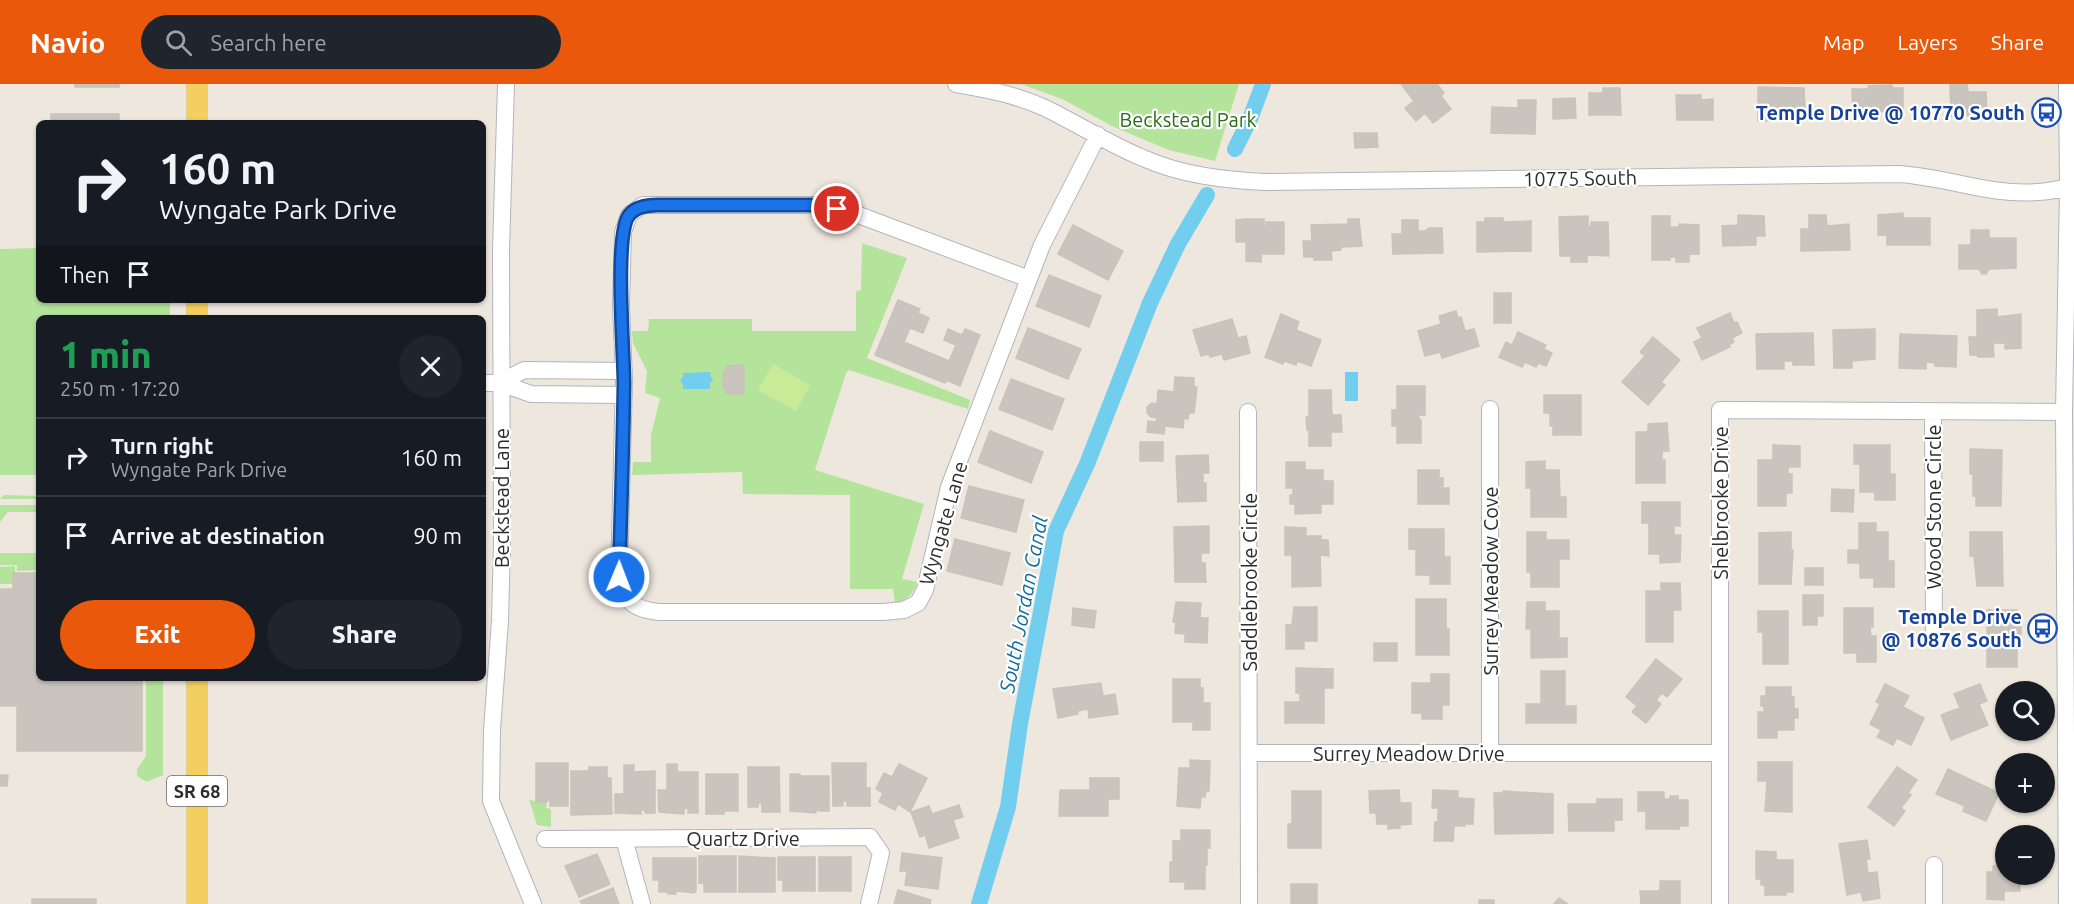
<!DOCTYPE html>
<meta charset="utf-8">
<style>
:root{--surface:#171b24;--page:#20242c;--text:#f1f3f6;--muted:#9ea1a6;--line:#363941;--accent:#ea580c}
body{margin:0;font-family:Ubuntu,sans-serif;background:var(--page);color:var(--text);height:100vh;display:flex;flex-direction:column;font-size:22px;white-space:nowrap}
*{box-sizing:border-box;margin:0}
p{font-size:20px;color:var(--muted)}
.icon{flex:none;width:33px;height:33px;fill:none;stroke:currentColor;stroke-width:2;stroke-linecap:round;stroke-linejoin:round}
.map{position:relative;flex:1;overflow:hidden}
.side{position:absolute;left:36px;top:231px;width:450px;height:366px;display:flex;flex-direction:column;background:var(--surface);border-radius:9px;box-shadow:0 2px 4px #0004}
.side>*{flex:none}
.hud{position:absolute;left:36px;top:36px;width:450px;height:183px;border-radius:9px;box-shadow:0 2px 4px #0004;background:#171b24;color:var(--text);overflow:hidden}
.fabs{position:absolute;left:1995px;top:597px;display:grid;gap:12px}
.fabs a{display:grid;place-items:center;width:60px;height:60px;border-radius:50%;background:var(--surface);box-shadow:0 2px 4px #0004;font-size:30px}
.pin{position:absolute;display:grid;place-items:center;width:51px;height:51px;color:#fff;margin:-26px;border:3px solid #fff;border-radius:50%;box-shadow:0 2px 6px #0007}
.me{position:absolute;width:66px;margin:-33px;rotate:1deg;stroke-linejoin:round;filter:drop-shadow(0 0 4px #0008)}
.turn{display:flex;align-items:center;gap:21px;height:126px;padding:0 24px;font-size:27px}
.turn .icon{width:78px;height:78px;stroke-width:2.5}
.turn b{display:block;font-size:42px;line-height:51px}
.then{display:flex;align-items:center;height:57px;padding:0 24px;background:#0003;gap:12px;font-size:22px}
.round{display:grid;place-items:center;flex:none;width:63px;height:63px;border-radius:32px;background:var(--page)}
.overview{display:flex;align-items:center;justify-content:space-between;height:102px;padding:0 24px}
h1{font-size:36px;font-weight:800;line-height:45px;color:#1e9e55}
.action{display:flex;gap:12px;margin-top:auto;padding:12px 24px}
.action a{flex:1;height:69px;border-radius:36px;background:var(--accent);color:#fff;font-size:24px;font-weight:800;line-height:69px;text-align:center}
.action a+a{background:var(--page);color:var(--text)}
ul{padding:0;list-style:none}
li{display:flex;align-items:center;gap:18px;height:78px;padding:0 24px;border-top:2px solid var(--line)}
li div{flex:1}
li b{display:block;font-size:22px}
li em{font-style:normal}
header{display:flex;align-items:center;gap:36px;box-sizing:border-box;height:84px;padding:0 30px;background:var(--accent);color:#fff}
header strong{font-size:28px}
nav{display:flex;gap:33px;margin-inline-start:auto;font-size:21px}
.search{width:420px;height:54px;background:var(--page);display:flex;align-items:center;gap:15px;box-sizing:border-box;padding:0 21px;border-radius:33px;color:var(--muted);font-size:22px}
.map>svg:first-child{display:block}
</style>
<header>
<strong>Navio</strong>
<div class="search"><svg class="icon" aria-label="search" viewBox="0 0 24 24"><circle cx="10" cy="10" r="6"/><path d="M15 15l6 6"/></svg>Search here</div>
<nav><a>Map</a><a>Layers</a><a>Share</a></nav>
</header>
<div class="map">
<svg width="2074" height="820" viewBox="0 0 2074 820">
<rect width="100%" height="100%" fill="#eee7de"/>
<!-- green -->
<path fill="#b4e49b" d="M1021 0H1239L1215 77 1169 66 1114 43 1062 15Z
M862 159 907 174 867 274 970 316 968 325 849 286 846 289 815 386 924 420 902 495 917 498C915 509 906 517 895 519L893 505H850V411L743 410 742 388 632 391 633 378H651V351L660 314 645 309 647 287 633 259 632 247H648L649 235H752V247H856V207L861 206Z
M39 164V216H170V234H39V391H0V165Z
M4 411 39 412V415H0Z
M0 421H39V428H8L0 438Z
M0 469H39V486L17 487V481H0Z
M15 482V500H0V483Z
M146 594H163V691L147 698 137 692V685L146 672Z
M529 715 536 718H547L546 724 551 725V743L537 741Z"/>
<!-- pitch -->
<path fill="#c8eb97" d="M773 280 810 301 796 327 758 306Z"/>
<!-- water -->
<path fill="#71ceef" d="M710 288 711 293 713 296 710 299V305H683V300L680 297 683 293V289Z
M1345 288H1358V317H1345Z"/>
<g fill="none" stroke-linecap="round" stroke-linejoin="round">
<!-- canal -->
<path stroke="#71ceef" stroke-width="16" d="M1235 65 1250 35 1263 0
M979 820 1008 723 1020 640 1056 447 1087 380 1150 219 1178 160 1207 111"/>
</g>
<!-- building -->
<path fill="#c9c4be" stroke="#c9c3b8" stroke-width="1.5" d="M75 0H119V3H75Z
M1401 0H1437L1444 9 1441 12 1451 25 1433 39 1425 29 1416 37 1405 24 1414 17Z
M1950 0H1967L1968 8H1986L1987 31 1951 32Z
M1892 1V4H1903V27L1853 28 1852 5H1868V2Z
M1758 3 1804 4 1805 27H1775V37H1758Z
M1603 4H1620L1621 31H1589V9H1603Z
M1676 11H1701V16L1713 15V36H1677Z
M1575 14 1576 34 1553 35V15Z
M1518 16H1536L1535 50 1491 49 1492 23 1518 24Z
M51 30H119V39H51Z
M1354 49H1377L1378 63 1355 64Z
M1903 129V134H1930V161H1887V151H1878V131Z
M1738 131 1764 132 1765 152H1756V161L1723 162 1722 142 1738 141Z
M1809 131H1826L1827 142 1849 140 1850 166 1801 167V145H1809Z
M1588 132V143L1591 142V138H1608L1609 172 1587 171V178H1571V172H1560L1559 133Z
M1652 132H1670V143H1679V140L1699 141V170H1689V178H1676V173H1670V176H1652Z
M1485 134H1503V138L1531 137V167L1477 168V138H1485Z
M1246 135H1264V143H1266V138H1284V170H1261V178L1246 177V158H1236V136Z
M1348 135H1359L1362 162 1341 163V166L1331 167 1332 176H1314V173H1304L1303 157H1312L1311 141 1348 140Z
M1402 136H1418V147H1425L1429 144H1442L1443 169 1393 170 1392 150H1402Z
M1073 141 1123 167 1108 196 1058 170Z
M1971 146H1989V154H2016V184L1989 185 1986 190H1982L1979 185H1959V161H1971Z
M1049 191 1101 212 1089 243 1036 222Z
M1494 209H1511V239H1494Z
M898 216 920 225 918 229 929 234 923 249 910 244 904 258 949 277 956 261 944 256 948 245 962 251 965 245 980 251 960 302 946 296 945 299 875 271Z
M1997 225V233L2021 230V264L2005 265V259H1993L1994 273H1978L1977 271H1970L1969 253H1977V226Z
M1456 227 1458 234 1461 233 1465 247 1474 245 1479 262 1442 274 1440 268 1425 272 1418 247 1441 240 1439 232Z
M1730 229 1734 239 1737 238 1742 249 1732 254 1734 258 1729 261 1730 263 1702 276 1694 258 1702 254 1697 244Z
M1281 230 1299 238 1296 246 1321 256 1311 282 1297 277 1296 281 1284 277 1283 280 1265 273Z
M1232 235 1238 254 1246 252 1250 269 1224 276 1222 270 1210 273 1209 270 1201 272 1193 246Z
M1028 244 1081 265 1068 295 1016 274Z
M1875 245V275L1852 277V284H1834L1833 246Z
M1518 248 1546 261 1544 265 1552 269 1546 282 1538 279 1536 283 1525 278 1522 283 1499 273 1506 258 1512 261Z
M1813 249 1814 281H1793V277H1784V285H1757L1756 250Z
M1900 250 1957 252 1956 283 1935 282V279L1926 278V285L1899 284Z
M1653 253 1680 276 1661 298 1665 301 1648 321 1622 298 1645 272 1640 268Z
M744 281V309L740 311 726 309V304H723V287H726V282Z
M1175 293 1194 294V303H1197L1194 329H1189L1188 335 1184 334 1183 344 1165 342 1164 350 1147 348 1148 337 1156 338 1157 334 1151 333 1147 329V323L1152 319 1157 320 1158 306 1174 308Z
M1011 295 1064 315 1052 346 999 325Z
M1397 302H1425V331H1419V336H1421V359H1397V342H1392V326H1397Z
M1309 306H1331L1332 331H1341L1342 348H1331V362H1309V346H1307L1306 333H1309Z
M1544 311H1581V351H1553V342H1550V329H1544Z
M1667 339 1669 367H1662V376H1665V399H1636V348H1648V340Z
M990 347 1043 368 1031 399 978 378Z
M1140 358H1163V377H1140Z
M1773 361 1800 362V383H1788V390H1792V409H1786V422H1758V376H1773Z
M1854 361H1890V390H1895V416H1875V408H1860V380H1854Z
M1970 365 2002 366 2001 422H1976V412H1973V390H1970Z
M1208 371 1209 389H1203V399H1206V417L1178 418 1176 372Z
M1545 377V386H1559L1560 413H1566V433H1531V404H1526V378Z
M1286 378H1305V386H1323V397H1333V420H1321V429L1295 430V420H1290V411H1293V404H1286Z
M1418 386H1439V394H1443V402H1439V404H1449V420H1418Z
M969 402 1024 416 1016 448 961 434Z
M1832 405 1854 406 1853 428 1831 427Z
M1642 418H1680V442H1674V451H1681L1680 478 1660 479V470H1649V439H1642Z
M1859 439H1876V448H1888V477H1894V503H1874V494H1860V479H1848V466H1859Z
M1209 442V469H1201V479H1205L1206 498H1175L1174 443Z
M1285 443 1306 444V452H1321V456H1328L1329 472 1320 471 1321 502 1292 503V471H1285Z
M1409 445H1444V473H1450V500H1430V491H1416V465H1409Z
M1527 448H1546V456H1569V475H1559V503H1531V488H1527Z
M1791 448V466H1793L1791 500H1759V449Z
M1970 448H2002L2003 502H1977L1974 472H1970Z
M955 455 1010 469 1002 501 947 487Z
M1805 484H1823V501H1805Z
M13 489H39V594H142V667H17V622H0V505H13Z
M1661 499H1680L1681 526H1673V558H1646V507H1661Z
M1803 511H1823V532H1817V541H1803Z
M1416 515H1446V545H1449V571H1416Z
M1176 518 1201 519 1200 534H1208L1207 559 1185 558V550L1175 549 1176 538H1173Z
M1527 518H1545V527H1559V554H1567V573L1531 574V545H1526Z
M1294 523H1317V557H1304V565H1286V541H1292Z
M1073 524 1096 527 1094 544 1072 541Z
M1844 524H1873V543H1870L1871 552H1876V578H1857V569H1844Z
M1987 526H2017V543H2021V555H2017V583H1987Z
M1758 527H1788V580H1763V548H1758Z
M1374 559H1397V577H1374Z
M1656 575 1682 595 1667 613 1662 609 1656 616 1661 620 1646 639 1632 628 1637 622 1626 613Z
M1296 584 1333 585V604H1324V639H1285V618H1300V609H1296Z
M1541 587H1565V622H1576V639H1526V620H1541Z
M1431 590H1449V621H1442V635H1422V629H1412V599H1431Z
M1173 595H1200V604H1203V619H1210V646H1193V638H1173Z
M1101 599 1103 612 1115 610 1118 630 1089 634 1088 625 1077 627 1078 630 1058 634 1053 605Z
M1885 600 1909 612 1903 623 1924 634 1911 661 1897 654 1893 661 1877 653 1881 646 1870 640 1880 620 1876 618Z
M1980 600 1987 617 1979 620 1988 641 1951 656 1941 631 1960 624 1954 610Z
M1766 603H1791V613H1794V625H1798V634H1794V646H1777V654H1758V628H1764V622H1761V612H1766Z
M1190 676 1210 677 1209 707H1206L1205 713H1201L1200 724 1177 722 1179 684H1190Z
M1758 678H1792V728L1765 727 1767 697H1758Z
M536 679H568V722H550V716H547V718H536Z
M832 679H866V704H870V722H847V717H843V722H833Z
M667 680H677V688H698V729H688V724H684V730L659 728 658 706H667Z
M899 680 927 694 910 728 898 720 895 726 879 718 883 709 876 705 884 689 892 693Z
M624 681H634V688L655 687V729H645V726H641V730L615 729V710H624Z
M589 683H607V694H611L612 730 571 731V687H589Z
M748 683H779L780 728H762V719H758V723H748Z
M1897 683 1917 696 1908 709 1911 711 1901 724 1905 727 1894 742 1868 723Z
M1948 685 1999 709 1986 737 1963 727 1965 722 1936 710Z
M706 690H738V727H724V730H706Z
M790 690H800V692H829V727H819V726H816V729L790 727Z
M0 691H8L7 702H0Z
M1090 694H1119V715H1108V732H1059L1060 706H1090Z
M1399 706 1400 719H1411V740L1400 741V744L1388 745V740H1377L1376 729H1370L1369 707Z
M1433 706 1458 707V714L1474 715 1473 740H1465V742H1454L1453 757H1434L1435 738H1438V724H1432Z
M1292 707H1321V764H1288V740H1292Z
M1503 707 1553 710V749L1495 750 1494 709H1503Z
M1638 708H1664V715H1670V712H1678V716H1688V742H1679V745H1646V727H1638Z
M1597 715H1622V736H1614V747H1569L1568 720H1597Z
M959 721 963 733 953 736 959 754 929 764 925 751 920 753 911 728 929 722 932 730Z
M1181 746H1210V764H1207V781H1205V805H1185V798H1170V778H1173V757H1181Z
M1867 756 1870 775H1866L1868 789 1877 788 1880 814 1863 817 1861 808 1847 811 1839 760Z
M1756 767 1776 768V776H1793V808H1786V811H1765V801H1761V795H1756Z
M2005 767 2006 790H2020V807H2004V816L1987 815V788H1993V782H1996V770H2005Z
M902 769 942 774 938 805 905 801 907 787H900Z
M597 770 610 800 579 813 565 782Z
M699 772H736V808H704V799H699Z
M739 772 775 774V808H739Z
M778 773H815V807H783V796H778Z
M819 773H851V807H819Z
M653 774H696V807L694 809 676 807V810H668V808H659V796H653Z
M1660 797H1680V820H1641L1640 807H1660Z
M1291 800H1317V820H1291Z
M613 804 619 820H582L580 817Z
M898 806 931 816 930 820H894Z
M1559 814 1568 820H1554Z
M32 815H96V820H32Z
M1479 816H1494V820H1479Z"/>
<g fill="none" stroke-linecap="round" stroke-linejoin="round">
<defs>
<path id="minor" d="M506 0 501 165 502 459 500 537 492 646 491 717 533 820
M956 0C986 5 1017 11 1045 24 1078 40 1109 60 1143 74 1181 91 1224 96 1265 98L1897 90C1944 92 1989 112 2037 108 2049 108 2062 104 2074 102
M2067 0 2068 103 2064 328 2067 820
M1029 195 856 130 818 121H643L629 131 623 148 621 221 624 296 619 493C628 518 631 525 659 528H883L904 526 918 519 925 506 949 403 1029 195 1042 161 1098 51
M483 299H500L531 310 624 311
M500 299 524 286 624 287
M1490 325V669
M1933 327 1934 555
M1248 328 1249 820
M1249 669H1720
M545 755 870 753 881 769 869 820
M624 755 642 820
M1934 781V820
M1720 820V326L2064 328"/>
<path id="major" d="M197 0V39
M197 216V234
M197 820V594"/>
</defs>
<!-- minor casing -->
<use href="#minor" stroke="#b2b5bf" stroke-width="18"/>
<!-- major casing -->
<use href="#major" stroke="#c8c8c8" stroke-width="22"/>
<!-- minor -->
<use href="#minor" stroke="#fff" stroke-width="16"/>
<!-- major -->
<use href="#major" stroke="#f2cf5f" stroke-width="21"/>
</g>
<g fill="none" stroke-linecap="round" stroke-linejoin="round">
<defs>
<path id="route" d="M619 493C621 429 623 364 624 300 624 269 614 151 629 131 636 122 648 121 658 121H818L837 125"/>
</defs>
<!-- route casing -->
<use href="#route" stroke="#114b97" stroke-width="15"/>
<!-- route -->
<use href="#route" stroke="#1a73e8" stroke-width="10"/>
</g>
<!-- icons -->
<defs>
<symbol id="bus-ring" viewBox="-11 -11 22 22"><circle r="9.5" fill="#fff" stroke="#1a4fb4" stroke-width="1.5"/><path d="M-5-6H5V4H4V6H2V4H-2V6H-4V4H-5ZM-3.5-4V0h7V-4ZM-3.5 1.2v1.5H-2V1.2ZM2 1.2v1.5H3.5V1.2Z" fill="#1a4fb4"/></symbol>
</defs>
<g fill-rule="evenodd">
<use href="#bus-ring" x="2030" y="12" width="33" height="33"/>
<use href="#bus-ring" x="2026" y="528" width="33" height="33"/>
</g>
<g text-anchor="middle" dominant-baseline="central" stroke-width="4.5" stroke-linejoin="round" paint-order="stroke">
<!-- shield labels -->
<rect fill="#fff" stroke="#6b6b6b" stroke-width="1.5" x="167" y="692" width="60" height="30" rx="4.5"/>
<g font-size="18" font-weight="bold" fill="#2c2c2c">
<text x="197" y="707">SR 68</text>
</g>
<!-- transit labels -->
<g font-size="20" font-weight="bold" fill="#164399" stroke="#fff" text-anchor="end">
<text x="2025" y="28">Temple Drive @ 10770 South</text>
<text x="2022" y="532">Temple Drive<tspan x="2022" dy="23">@ 10876 South</tspan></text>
</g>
<!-- park labels -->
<g font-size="20" fill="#2b6b1a" stroke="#fff">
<text x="1188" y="35">Beckstead Park</text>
</g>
<!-- street labels -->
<g font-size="20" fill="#2c2c2c" stroke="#fff">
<text transform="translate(1580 94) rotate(-1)">10775 South</text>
<text transform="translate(501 414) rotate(-90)">Beckstead Lane</text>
<text transform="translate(1720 419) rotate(-90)">Shelbrooke Drive</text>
<text transform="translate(1933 423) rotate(-90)">Wood Stone Circle</text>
<text transform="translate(943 439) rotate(-74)">Wyngate Lane</text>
<text transform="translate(1490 497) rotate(-90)">Surrey Meadow Cove</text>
<text transform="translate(1249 498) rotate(-90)">Saddlebrooke Circle</text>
<text x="1409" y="669">Surrey Meadow Drive</text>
<text x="743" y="754">Quartz Drive</text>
</g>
<!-- water labels -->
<g font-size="21" font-style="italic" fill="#0d6d9f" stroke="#fff">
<text transform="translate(1023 520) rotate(-79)">South Jordan Canal</text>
</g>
</g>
</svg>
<div class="fabs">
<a><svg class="icon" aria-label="search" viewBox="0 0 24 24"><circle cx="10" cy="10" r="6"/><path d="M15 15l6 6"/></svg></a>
<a>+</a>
<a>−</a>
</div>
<div class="pin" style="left:837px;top:125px;background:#d93025"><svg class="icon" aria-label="arrive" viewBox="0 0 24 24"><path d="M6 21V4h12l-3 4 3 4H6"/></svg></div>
<svg class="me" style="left:619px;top:493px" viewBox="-20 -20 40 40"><circle r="17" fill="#1a73e8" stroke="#fff" stroke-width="3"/><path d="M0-11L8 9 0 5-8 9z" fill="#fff"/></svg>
<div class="hud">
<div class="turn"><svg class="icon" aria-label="right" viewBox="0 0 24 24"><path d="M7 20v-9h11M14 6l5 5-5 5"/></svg><div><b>160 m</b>Wyngate Park Drive</div></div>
<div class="then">Then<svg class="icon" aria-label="arrive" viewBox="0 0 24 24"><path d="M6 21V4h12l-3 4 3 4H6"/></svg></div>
</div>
<section class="side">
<div class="overview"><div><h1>1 min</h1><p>250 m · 17:20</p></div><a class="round"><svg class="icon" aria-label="close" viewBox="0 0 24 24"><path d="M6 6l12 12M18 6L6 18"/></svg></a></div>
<ul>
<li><svg class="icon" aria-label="right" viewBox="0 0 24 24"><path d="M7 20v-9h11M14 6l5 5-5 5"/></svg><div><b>Turn right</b><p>Wyngate Park Drive</p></div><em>160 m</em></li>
<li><svg class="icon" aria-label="arrive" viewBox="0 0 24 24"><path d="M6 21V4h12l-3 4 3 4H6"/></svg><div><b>Arrive at destination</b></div><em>90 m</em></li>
</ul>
<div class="action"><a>Exit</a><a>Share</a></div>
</section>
</div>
